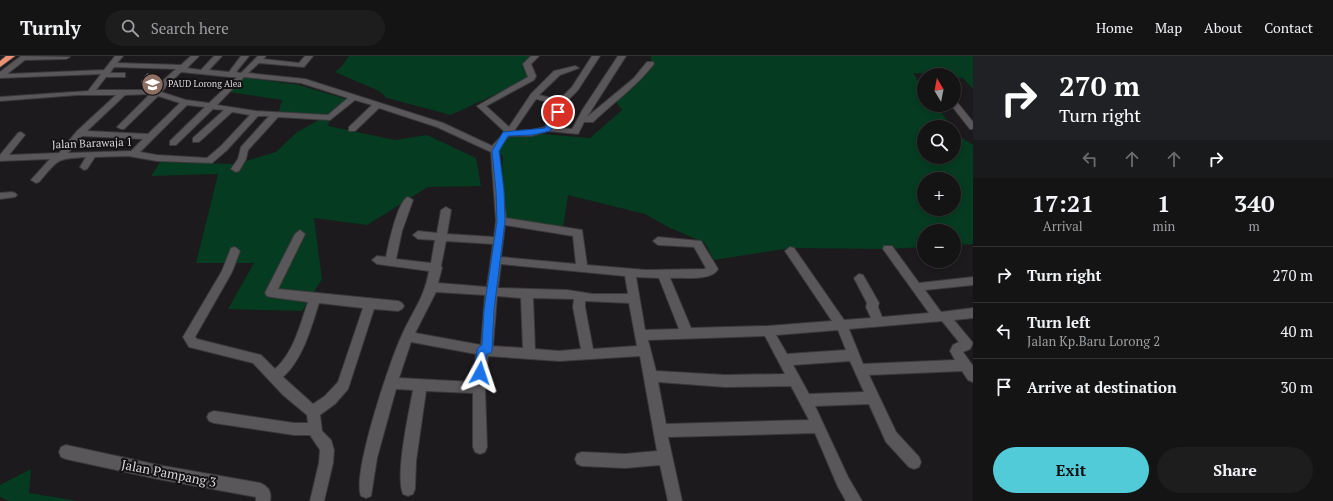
<!DOCTYPE html>
<meta charset="utf-8">
<style>
:root{--surface:#151415;--page:#1e1d1e;--text:#f1f3f6;--muted:#9d9ea0;--line:#343334;--accent:#52cbd8}
body{margin:0;font-family:"PT Serif",serif;background:var(--page);color:var(--text);height:100vh;display:flex;flex-direction:column;font-size:15px;white-space:nowrap}
*{box-sizing:border-box;margin:0}
p{font-size:13px;color:var(--muted)}
.icon{flex:none;width:22px;height:22px;fill:none;stroke:currentColor;stroke-width:2;stroke-linecap:round;stroke-linejoin:round}
.map{position:relative;flex:1;overflow:hidden}
.panel{display:flex;flex-direction:column;background:var(--surface);width:360px}
.panel>*{flex:none}
.banner{background:#202124;color:#fff;overflow:hidden}
.needle{width:26px;rotate:350deg}
.fabs{position:absolute;left:917px;top:12px;display:grid;gap:8px}
.fabs a{display:grid;place-items:center;width:44px;height:44px;border-radius:50%;background:var(--surface);box-shadow:0 2px 6px #0003,0 0 0 1px var(--line);font-size:20px}
.pin{position:absolute;display:grid;place-items:center;width:34px;height:34px;color:#fff;margin:-17px;border:2px solid #fff;border-radius:50%;box-shadow:0 1px 4px #0007}
.me{position:absolute;width:44px;margin:-22px;rotate:5deg;stroke-linejoin:round;filter:drop-shadow(0 0 3px #0008)}
.turn{display:flex;align-items:center;gap:14px;height:84px;padding:0 20px;font-size:18px}
.turn .icon{width:52px;height:52px;stroke-width:2.5}
.turn b{display:block;font-size:28px;line-height:34px}
.lanes{display:flex;align-items:center;height:38px;padding:0 20px;background:#0003;justify-content:center;gap:20px;direction:ltr}
.lanes .off{opacity:.35}
.eta{display:flex;justify-content:space-evenly;align-items:center;height:68px;text-align:center}
.eta b{font-size:24px;font-weight:700;line-height:28px}
.primary-button{display:flex;gap:8px;margin-top:auto;padding:8px 20px}
.primary-button a{flex:1;height:46px;border-radius:24px;background:var(--accent);color:#111;font-size:16px;font-weight:700;line-height:46px;text-align:center}
.primary-button a+a{background:var(--page);color:var(--text)}
ul{padding:0;list-style:none}
li{display:flex;align-items:center;gap:12px;height:56px;padding:0 20px;border-top:1px solid var(--line)}
li div{flex:1}
li b{display:block;font-size:15px}
li em{font-style:normal}
header{display:flex;align-items:center;gap:24px;box-sizing:border-box;height:56px;padding:0 20px;background:var(--surface);border-bottom:1px solid var(--line)}
header strong{font-size:19px}
nav{display:flex;gap:22px;margin-inline-start:auto;font-size:14px}
.search{width:280px;height:36px;background:var(--page);display:flex;align-items:center;gap:10px;box-sizing:border-box;padding:0 14px;border-radius:22px;color:var(--muted);font-size:15px}
main{display:flex;flex:1;min-height:0}
.map>svg:first-child{display:block}
</style>
<header>
<strong>Turnly</strong>
<div class="search"><svg class="icon" aria-label="search" viewBox="0 0 24 24"><circle cx="10" cy="10" r="6"/><path d="M15 15l6 6"/></svg>Search here</div>
<nav><a>Home</a><a>Map</a><a>About</a><a>Contact</a></nav>
</header>
<main>
<div class="map">
<svg width="973" height="445" viewBox="0 0 973 445">
<rect width="100%" height="100%" fill="#1c1a1c"/>
<!-- green -->
<path fill="#053b20" fill-rule="evenodd" d="M349 0H532L523 11 528 17 527 21 524 25 451 59 387 42 379 35 335 16 341 11Z
M651 0H973V33L963 22 954 21V19L913 17 924 33V49H936L952 71H924V101H954V73L959 80 973 89V188L954 189V175H924V191L888 193 791 192 714 204 705 187 666 170 645 158 568 139 563 172 505 164 502 120 503 101 498 94 509 78H542L590 82 622 54 614 43 651 8ZM924 123H954V153H924Z
M242 21 299 29 346 43 331 58 328 70 395 84 427 79 476 102 481 130 428 131 367 169 314 162 322 223 302 255 228 253 254 207H196L218 118 151 120 160 106 236 108 276 96 297 76 330 58 301 62 278 58 282 44 229 36Z
M31 413 29 437 78 445H9L0 441V429Z"/>
<g fill="none" stroke-linecap="round" stroke-linejoin="round">
<defs>
<path id="street" d="M21 0 70 1 66 3 25 4 7 18 104 14 115 0H123L117 7 181 9 191 0H199L187 12 201 14 214 0H222L209 14 229 16 241 0H249L236 16 241 17 258 0H266L263 3 299 7 305 0H313L304 11 259 7 248 17 305 23 443 67 492 90 505 76 477 50 528 21 523 8 531 0H539L531 8 536 20 534 24 486 50 509 71 531 38 554 15 575 10 579 12 560 19 539 39 559 44 572 31 592 0H600L578 34 565 47 553 71 572 73 583 53 618 0H626L587 61 634 22 647 6H653L654 8C637 30 613 47 593 66H584L578 78 548 75 532 80H509L502 88 499 95 506 162 582 174 587 209 646 214 704 213 706 212 694 191 658 189 653 185 658 181 701 185 718 213C711 226 682 221 670 222L691 272 768 270 832 265 785 195 790 191 794 192 844 264 871 262 866 251 867 247 854 222 859 218 863 219 879 247 878 251 882 261 929 257 883 193 884 190H892L919 227 973 221V229L925 234 941 256 973 252V262L954 264 973 287 970 293 963 296 973 310V326L968 324 962 315 869 319 896 376 919 401 921 406 919 411 914 413 909 411 886 386 869 348 815 350 848 421 862 445H846L838 431 815 377 668 381 682 445H668L660 409 625 412 582 410 577 408 575 403 577 398 582 396 625 398 657 395 640 300 559 305 488 300 485 332 487 391 485 396 480 398 475 396 473 391V337L426 335 416 405 415 433 413 438 408 440 403 438C395 419 409 357 413 334L396 333 377 402 371 440 366 442 361 440C352 418 390 304 402 279 412 256 425 241 429 215L377 208 372 204 377 200 386 201C388 190 398 144 408 141L413 144 402 175 396 203 431 207 435 184 418 183 413 179 418 175 437 177 441 154 446 151 451 154 447 178 494 181 496 165 491 96 437 71 379 52 355 75H349V71L372 49 355 44 330 64 278 61 248 94 246 103 239 115 236 116 231 113 238 103 241 91 269 60H258L227 94 212 107 157 105 128 100 95 101 87 113 84 114 80 111 86 101C55 103 59 103 39 126L36 127 31 124 50 103 0 105V99L18 77 21 76 25 79 9 99 59 97 77 75 116 39H77L0 45V41L88 35 101 18 0 22V16ZM114 11 176 13 152 34H96L106 21H125V17H110ZM181 16 230 21H237L209 47 186 44 161 36ZM244 21 301 27 348 42 328 59 256 55 217 49ZM150 38 117 71 121 73H124L158 40 180 47 148 78 87 75 125 39ZM536 43 556 48 545 71 532 74 514 75ZM187 49 205 51 170 85V89H176L213 53 224 54 193 82V86H199L232 56 250 59 221 90 207 102 157 99 140 96ZM82 80 143 83 131 95 68 97ZM505 169 573 180 576 208 501 201ZM446 185 493 188 487 231 438 227 442 212 441 210ZM501 208 625 220 628 238H593L567 234 498 232ZM636 221 659 222 679 273 645 274ZM436 236 485 239 481 289 415 277ZM497 240 521 242 523 292 493 290ZM533 242 574 243 573 251 581 293 559 295 535 293ZM585 245 629 247 637 290 593 293 585 251ZM942 265 959 286 953 289 950 295 955 304 863 308 849 273ZM838 274 846 294 787 298 776 279ZM765 280 785 318 725 319 656 315 648 284ZM411 286 476 298 473 326 399 322ZM850 305 864 336 809 338 793 309ZM658 326 725 331 791 330 809 364 666 368Z
M954 46H957L973 66V73H970L951 49H954Z
M12 136 15 137 17 139 15 141 0 143V137Z
M300 174 305 178 278 233 398 245 402 247 404 250 402 253 398 255 374 253 348 333 335 348 320 359 322 375 331 384 334 394 333 407 324 445H310L319 407 320 394 310 379H294L214 367 209 365 207 361 209 357 214 355 294 367H308L307 359 283 339 253 307 189 291 183 281 222 215 231 192 235 191 240 195 232 216 195 281 197 283 261 299 275 313C294 296 300 269 308 246L271 241 267 240 265 237 295 178ZM319 247 363 252 338 326 325 340 313 348 283 321C303 303 311 272 319 247Z
M66 389 158 409 260 427C268 430 272 436 270 445H256V441L158 423 66 403 61 401 59 396 61 391Z"/>
<path id="highway" d="M6 0H15L0 11V5Z"/>
</defs>
<!-- street casing -->
<use href="#street" stroke="#39383a" stroke-width="2"/>
<!-- highway casing -->
<use href="#highway" stroke="#39383a" stroke-width="2"/>
<!-- street -->
<use href="#street" fill="#595759" fill-rule="evenodd"/>
<!-- highway -->
<use href="#highway" fill="#ec9275" fill-rule="evenodd"/>
</g>
<!-- shaded-wall -->
<path fill="#717071" d="M157 19 160 25 153 31 144 32 141 26Z"/>
<!-- building -->
<path fill="#a2a0a2" stroke="#717071" d="M147 18 157 19 150 25 141 26Z"/>
<!-- route -->
<path fill="#1a73e8" stroke="#114b97" d="M555 54 561 56 550 75 532 79 508 80 499 95 504 135 505 165 494 254 492 294 491 297 487 298 483 320H476L474 317 477 294 479 291 482 289 484 254 497 165 496 135 492 95 503 76 545 72Z"/>
<!-- icons -->
<defs>
<symbol id="school-disc" viewBox="-11 -11 22 22"><circle r="9.5" fill="#8d6e63" stroke="#131113"/><path d="M0-5L7-2L0 1L-7-2ZM-4 1L0 2.5L4 1V4Q0 6-4 4Z" fill="#fff"/></symbol>
</defs>
<g fill-rule="evenodd">
<use href="#school-disc" x="140" y="16" width="25" height="25"/>
</g>
<g text-anchor="middle" dominant-baseline="central" stroke-width="4" stroke-linejoin="round" paint-order="stroke">
<!-- far-poi labels -->
<g font-size="9" fill="#dad8da" stroke="#131113" text-anchor="start">
<text x="168" y="28">PAUD Lorong Alea</text>
</g>
<!-- street labels -->
<g font-size="11" fill="#dad8da" stroke="#131113">
<text transform="translate(92 87) rotate(-2)">Jalan Barawaja 1</text>
</g>
<!-- near-street labels -->
<g font-size="13" fill="#dad8da" stroke="#131113">
<text transform="translate(169 417) rotate(11)">Jalan Pampang 3</text>
</g>
</g>
</svg>
<div class="fabs">
<a><svg class="needle" viewBox="-14 -14 28 28"><path d="M0-13l5 13h-10z" fill="#e53935"/><path d="M0 13l5-13h-10z" fill="#9d9ea0"/></svg></a>
<a><svg class="icon" aria-label="search" viewBox="0 0 24 24"><circle cx="10" cy="10" r="6"/><path d="M15 15l6 6"/></svg></a>
<a>+</a>
<a>−</a>
</div>
<div class="pin" style="left:558px;top:56px;background:#d93025"><svg class="icon" aria-label="arrive" viewBox="0 0 24 24"><path d="M6 21V4h12l-3 4 3 4H6"/></svg></div>
<svg class="me" style="left:480px;top:317px" viewBox="-20 -20 40 40"><path d="M0-17L14 15 0 8-14 15z" fill="#1a73e8" stroke="#fff" stroke-width="4"/></svg>
</div>
<section class="panel">
<div class="banner">
<div class="turn"><svg class="icon" aria-label="right" viewBox="0 0 24 24"><path d="M7 20v-9h11M14 6l5 5-5 5"/></svg><div><b>270 m</b>Turn right</div></div>
<div class="lanes"><svg class="icon off" aria-label="left" viewBox="0 0 24 24"><path d="M17 20v-9H6M10 6l-5 5 5 5"/></svg><svg class="icon off" aria-label="ahead" viewBox="0 0 24 24"><path d="M12 20V5M6 11l6-6 6 6"/></svg><svg class="icon off" aria-label="ahead" viewBox="0 0 24 24"><path d="M12 20V5M6 11l6-6 6 6"/></svg><svg class="icon" aria-label="right" viewBox="0 0 24 24"><path d="M7 20v-9h11M14 6l5 5-5 5"/></svg></div>
</div>
<div class="eta">
<div><b>17:21</b><p>Arrival</p></div>
<div><b>1</b><p>min</p></div>
<div><b>340</b><p>m</p></div>
</div>
<ul>
<li><svg class="icon" aria-label="right" viewBox="0 0 24 24"><path d="M7 20v-9h11M14 6l5 5-5 5"/></svg><div><b>Turn right</b></div><em>270 m</em></li>
<li><svg class="icon" aria-label="left" viewBox="0 0 24 24"><path d="M17 20v-9H6M10 6l-5 5 5 5"/></svg><div><b>Turn left</b><p>Jalan Kp.Baru Lorong 2</p></div><em>40 m</em></li>
<li><svg class="icon" aria-label="arrive" viewBox="0 0 24 24"><path d="M6 21V4h12l-3 4 3 4H6"/></svg><div><b>Arrive at destination</b></div><em>30 m</em></li>
</ul>
<div class="primary-button"><a>Exit</a><a>Share</a></div>
</section>
</main>
